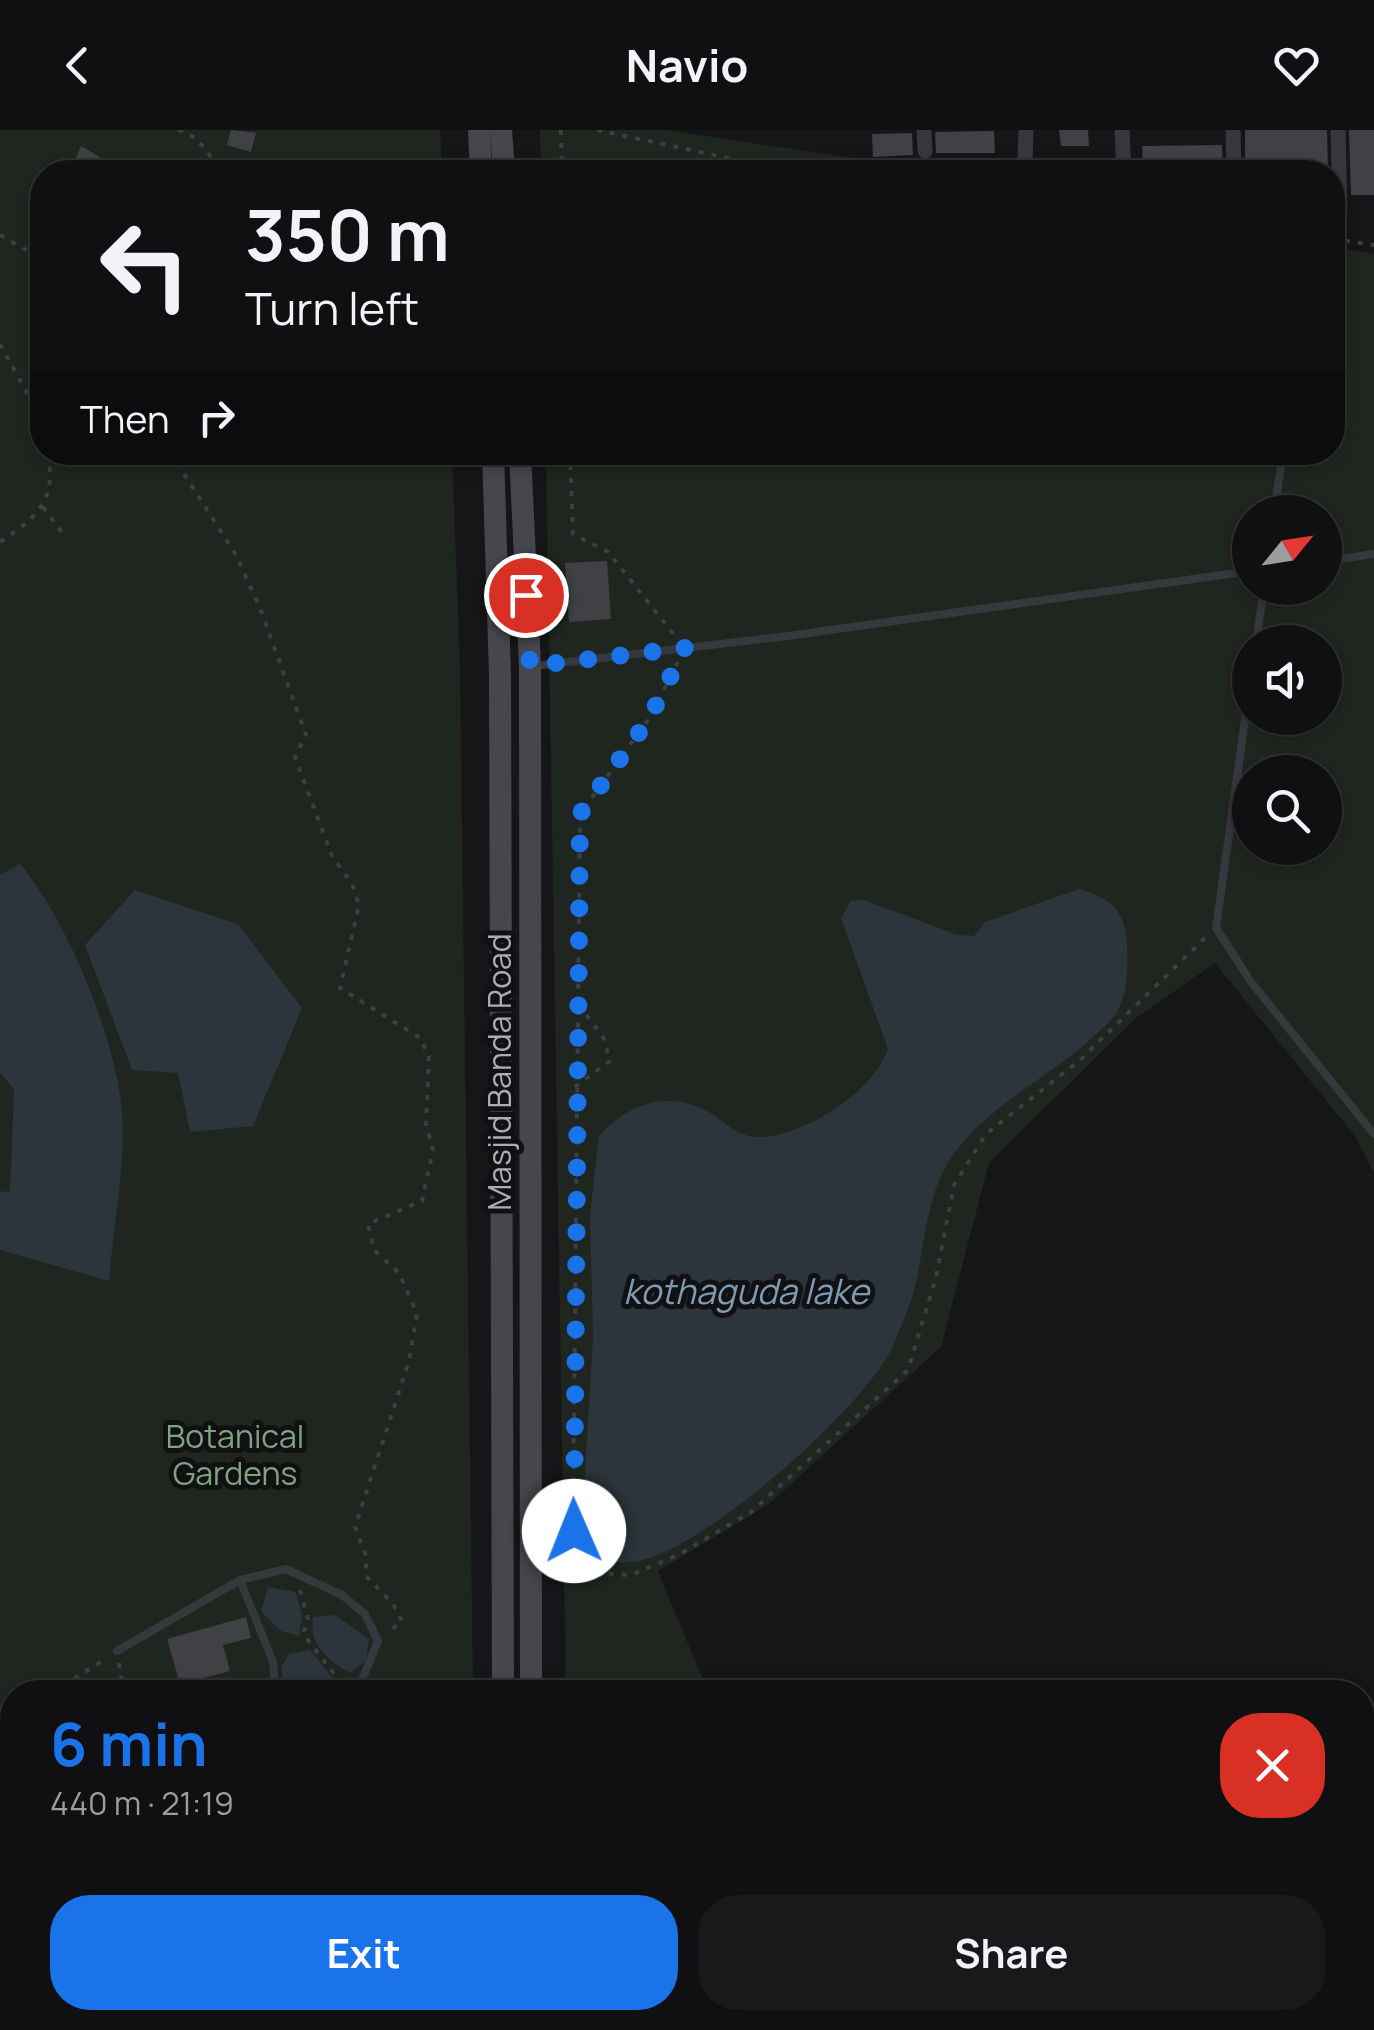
<!DOCTYPE html>
<meta charset="utf-8">
<style>
:root{--surface:#101012;--page:#19191b;--text:#f1f3f6;--muted:#9c9d9f;--line:#303032;--accent:#1a73e8}
body{margin:0;font-family:Manrope,sans-serif;background:var(--page);color:var(--text);height:100vh;display:flex;flex-direction:column;font-size:38px;white-space:nowrap}
*{box-sizing:border-box;margin:0}
p{font-size:32px;color:var(--muted)}
.icon{flex:none;width:55px;height:55px;fill:none;stroke:currentColor;stroke-width:2;stroke-linecap:round;stroke-linejoin:round}
.map{position:relative;flex:1;overflow:hidden}
.side{position:absolute;left:0px;top:1550px;width:1375px;height:350px;display:flex;flex-direction:column;background:var(--surface);border-radius:40px 40px 0 0;box-shadow:0 5px 15px #0003,0 0 0 2px var(--line)}
.side>*{flex:none}
.guide{position:absolute;left:30px;top:30px;width:1315px;height:305px;border-radius:40px;box-shadow:0 5px 15px #0003,0 0 0 2px var(--line);background:#101012;color:var(--text);overflow:hidden}
.needle{width:65px;rotate:60deg}
.tools{position:absolute;left:1232px;top:365px;display:grid;gap:20px}
.tools a{display:grid;place-items:center;width:110px;height:110px;border-radius:50%;background:var(--surface);box-shadow:0 5px 15px #0003,0 0 0 2px var(--line);font-size:50px}
.pin{position:absolute;display:grid;place-items:center;width:85px;height:85px;color:#fff;margin:-42px;border:5px solid #fff;border-radius:50%;box-shadow:0 2px 10px #0007}
.me{position:absolute;width:110px;margin:-55px;rotate:359deg;stroke-linejoin:round;filter:drop-shadow(0 0 8px #0008)}
.turn{display:flex;align-items:center;gap:35px;height:210px;padding:0 50px;font-size:45px}
.turn .icon{width:130px;height:130px;stroke-width:2.5}
.turn b{display:block;font-size:70px;line-height:85px}
.then{display:flex;align-items:center;height:95px;padding:0 50px;background:#0003;gap:20px;font-size:38px}
.round{display:grid;place-items:center;flex:none;width:105px;height:105px;border-radius:40px;background:var(--page)}
.head{display:flex;align-items:center;justify-content:space-between;height:170px;padding:0 50px}
h1{font-size:60px;font-weight:700;line-height:75px;color:var(--accent)}
.cta{display:flex;gap:20px;margin-top:auto;padding:20px 50px}
.cta a{flex:1;height:115px;border-radius:40px;background:var(--accent);color:#fff;font-size:40px;font-weight:700;line-height:115px;text-align:center}
.cta a+a{background:var(--page);color:var(--text)}
header{display:flex;justify-content:space-between;align-items:center;height:130px;padding:0 50px;background:var(--surface);font-size:45px;font-weight:700}
.map>svg:first-child{display:block}
</style>
<header><svg class="icon" aria-label="back" viewBox="0 0 24 24"><path d="M15 5l-7 7 7 7"/></svg>Navio<svg class="icon" aria-label="heart" viewBox="0 0 24 24"><path d="M12 20l-8-8c-3-5 5-10 8-4 3-6 11-1 8 4z"/></svg></header>
<div class="map">
<svg width="1374" height="1900" viewBox="0 0 1374 1900">
<rect width="100%" height="100%" fill="#161618"/>
<!-- green -->
<path fill="#1e261f" fill-rule="evenodd" d="M0 0H440L442 42H42V322L452 323 460 537 473 1562H12V1888H477L478 1900H0Z
M540 0H666L945 42H541Z
M1333 117 1374 124V1043L1355 1006 1215 833 1136 888 989 1033 941 1217 768 1375 658 1441 708 1562H566L546 323 1332 322ZM1250 382H1325V458H1250ZM1250 512H1325V588H1250ZM1250 642H1325V718H1250Z
M569 1888H798L777 1900H570Z"/>
<!-- water -->
<path fill="#2c353c" d="M20 734C67 789 116 909 122 981 126 1033 113 1099 109 1151L0 1120V1062L10 1061 14 960 0 942V745Z
M1079 759C1111 768 1126 781 1127 816 1128 838 1128 862 1117 882 1113 890 1103 898 1096 904 1051 948 981 978 948 1033 924 1072 925 1122 913 1164 908 1181 900 1198 894 1214 868 1275 698 1427 631 1432 601 1435 583 1421 582 1392L593 1208 590 1085 599 1006C630 971 673 959 714 985 725 993 740 1006 754 1007 801 1009 873 963 888 919L841 788 851 771 864 770 958 805 974 806 985 792Z
M135 760 238 794 302 878 253 996 190 1002 178 943 132 940 85 815Z
M268 1457 296 1462 302 1486 299 1506 281 1501 261 1481Z
M335 1485 369 1509 366 1531 350 1543C327 1529 309 1516 313 1487Z
M310 1520 337 1553 328 1562H285L281 1538 289 1524Z"/>
<!-- building -->
<path fill="#404145" d="M231 0 256 3 251 22 227 15Z
M1059 0H1088L1089 16H1061Z
M1245 0H1327L1328 40 1245 41Z
M1349 0H1374V65H1351Z
M994 1 995 23H936L935 2Z
M912 3 913 25 873 27 872 4Z
M1222 15 1223 42H1143L1142 16Z
M81 16 125 42H70Z
M607 431 611 489 569 492 565 433Z
M246 1487 251 1508 223 1515 230 1541 180 1554 167 1509Z
M78 1548 132 1551V1562H78Z"/>
<g fill="none" stroke-linecap="round" stroke-linejoin="round">
<!-- path -->
<path stroke="#3d3f44" stroke-width="4" stroke-dasharray="5 8" stroke-linecap="butt" d="M178 0 196 8 223 42
M561 0 562 42
M597 0 747 32 829 42
M0 105 42 129
M1332 109 1374 115
M0 214 38 283 42 302
M170 322 236 425 260 478 306 605 295 627 332 726 352 754 359 775 340 858 420 908 429 926 426 994 433 1020 422 1071 368 1094 374 1120 399 1143 417 1184 409 1231 355 1397 366 1426V1446L393 1474 402 1491 386 1504
M570 322 573 404 608 422 676 507
M43 377 64 405
M0 412C37 387 58 370 47 322
M678 532 649 589 580 684 573 1380 575 1422 596 1443 631 1445 678 1425 751 1382 908 1240 936 1147 954 1055 986 1004 1080 930 1208 805
M575 957 610 931 603 907 578 874
M300 1460 308 1489 303 1504 346 1559
M119 1533 123 1562
M52 1562 106 1529
M0 1595 12 1587"/>
<!-- lane -->
<path stroke="#37383d" stroke-width="8" d="M1274 382 1281 336
M1325 431 1374 424
M1256 512 1264 458
M534 536 795 505 1250 441
M1250 554 1216 798 1251 852 1374 1004
M240 1450 273 1532 276 1562
M117 1521 240 1450 286 1439 342 1465 365 1484 378 1511 357 1562
M0 1875 12 1871
M156 1888 161 1900"/>
<!-- street -->
<path stroke="#37383d" stroke-width="15" d="M924 0 925 21
M1122 0 1124 42
M1233 0 1234 42
M1338 0 1340 79
M1025 33 1026 0
M1362 1632 1374 1633
M1362 1777 1374 1797
M1362 1840 1374 1834
M960 1888 969 1900
M1108 1888 1113 1900
M832 1900 856 1888
M921 1900 940 1888"/>
<!-- secondary -->
<path stroke="#45474d" stroke-width="22" d="M479 0 481 42
M501 0 504 42
M493 322 500 545 503 1562
M520 322 530 536 531 1562
M505 1888 506 1900
M536 1888V1900"/>
<!-- primary -->
<path stroke="#53555c" stroke-width="25" d="M519 1888V1900"/>
</g>
<g fill="none" stroke-linecap="round" stroke-linejoin="round">
<!-- route -->
<path stroke="#1a73e8" stroke-width="18" stroke-dasharray="0 32.4" d="M526 465 530 536 685 518 649 589 580 684 574 1401"/>
</g>
<g text-anchor="middle" dominant-baseline="central" stroke-width="10" stroke-linejoin="round" paint-order="stroke">
<!-- street labels -->
<g font-size="32" fill="#a8adb8" stroke="#111113">
<text transform="translate(499 942) rotate(-90)">Masjid Banda Road</text>
</g>
<!-- park labels -->
<g font-size="32" fill="#7fa381" stroke="#111113">
<text x="235" y="1306">Botanical<tspan x="235" dy="37">Gardens</tspan></text>
</g>
<!-- water labels -->
<g font-size="35" font-style="italic" fill="#7f9bb3" stroke="#111113">
<text x="746" y="1161">kothaguda lake</text>
</g>
</g>
</svg>
<div class="tools">
<a><svg class="needle" viewBox="-14 -14 28 28"><path d="M0-13l5 13h-10z" fill="#e53935"/><path d="M0 13l5-13h-10z" fill="#9c9d9f"/></svg></a>
<a><svg class="icon" aria-label="sound" viewBox="0 0 24 24"><path d="M4 9h4l5-4v14l-5-4H4zM17 9q2 3 0 6"/></svg></a>
<a><svg class="icon" aria-label="search" viewBox="0 0 24 24"><circle cx="10" cy="10" r="6"/><path d="M15 15l6 6"/></svg></a>
</div>
<div class="pin" style="left:526px;top:465px;background:#d93025"><svg class="icon" aria-label="arrive" viewBox="0 0 24 24"><path d="M6 21V4h12l-3 4 3 4H6"/></svg></div>
<svg class="me" style="left:574px;top:1401px" viewBox="-20 -20 40 40"><circle r="19" fill="#fff"/><path d="M0-13L10 11 0 6-10 11z" fill="#1a73e8"/></svg>
<div class="guide">
<div class="turn"><svg class="icon" aria-label="left" viewBox="0 0 24 24"><path d="M17 20v-9H6M10 6l-5 5 5 5"/></svg><div><b>350 m</b>Turn left</div></div>
<div class="then">Then<svg class="icon" aria-label="right" viewBox="0 0 24 24"><path d="M7 20v-9h11M14 6l5 5-5 5"/></svg></div>
</div>
<section class="side">
<div class="head"><div><h1>6 min</h1><p>440 m · 21:19</p></div><a class="round" style="background:#d93025;color:#fff"><svg class="icon" aria-label="close" viewBox="0 0 24 24"><path d="M6 6l12 12M18 6L6 18"/></svg></a></div>
<div class="cta"><a>Exit</a><a>Share</a></div>
</section>
</div>
